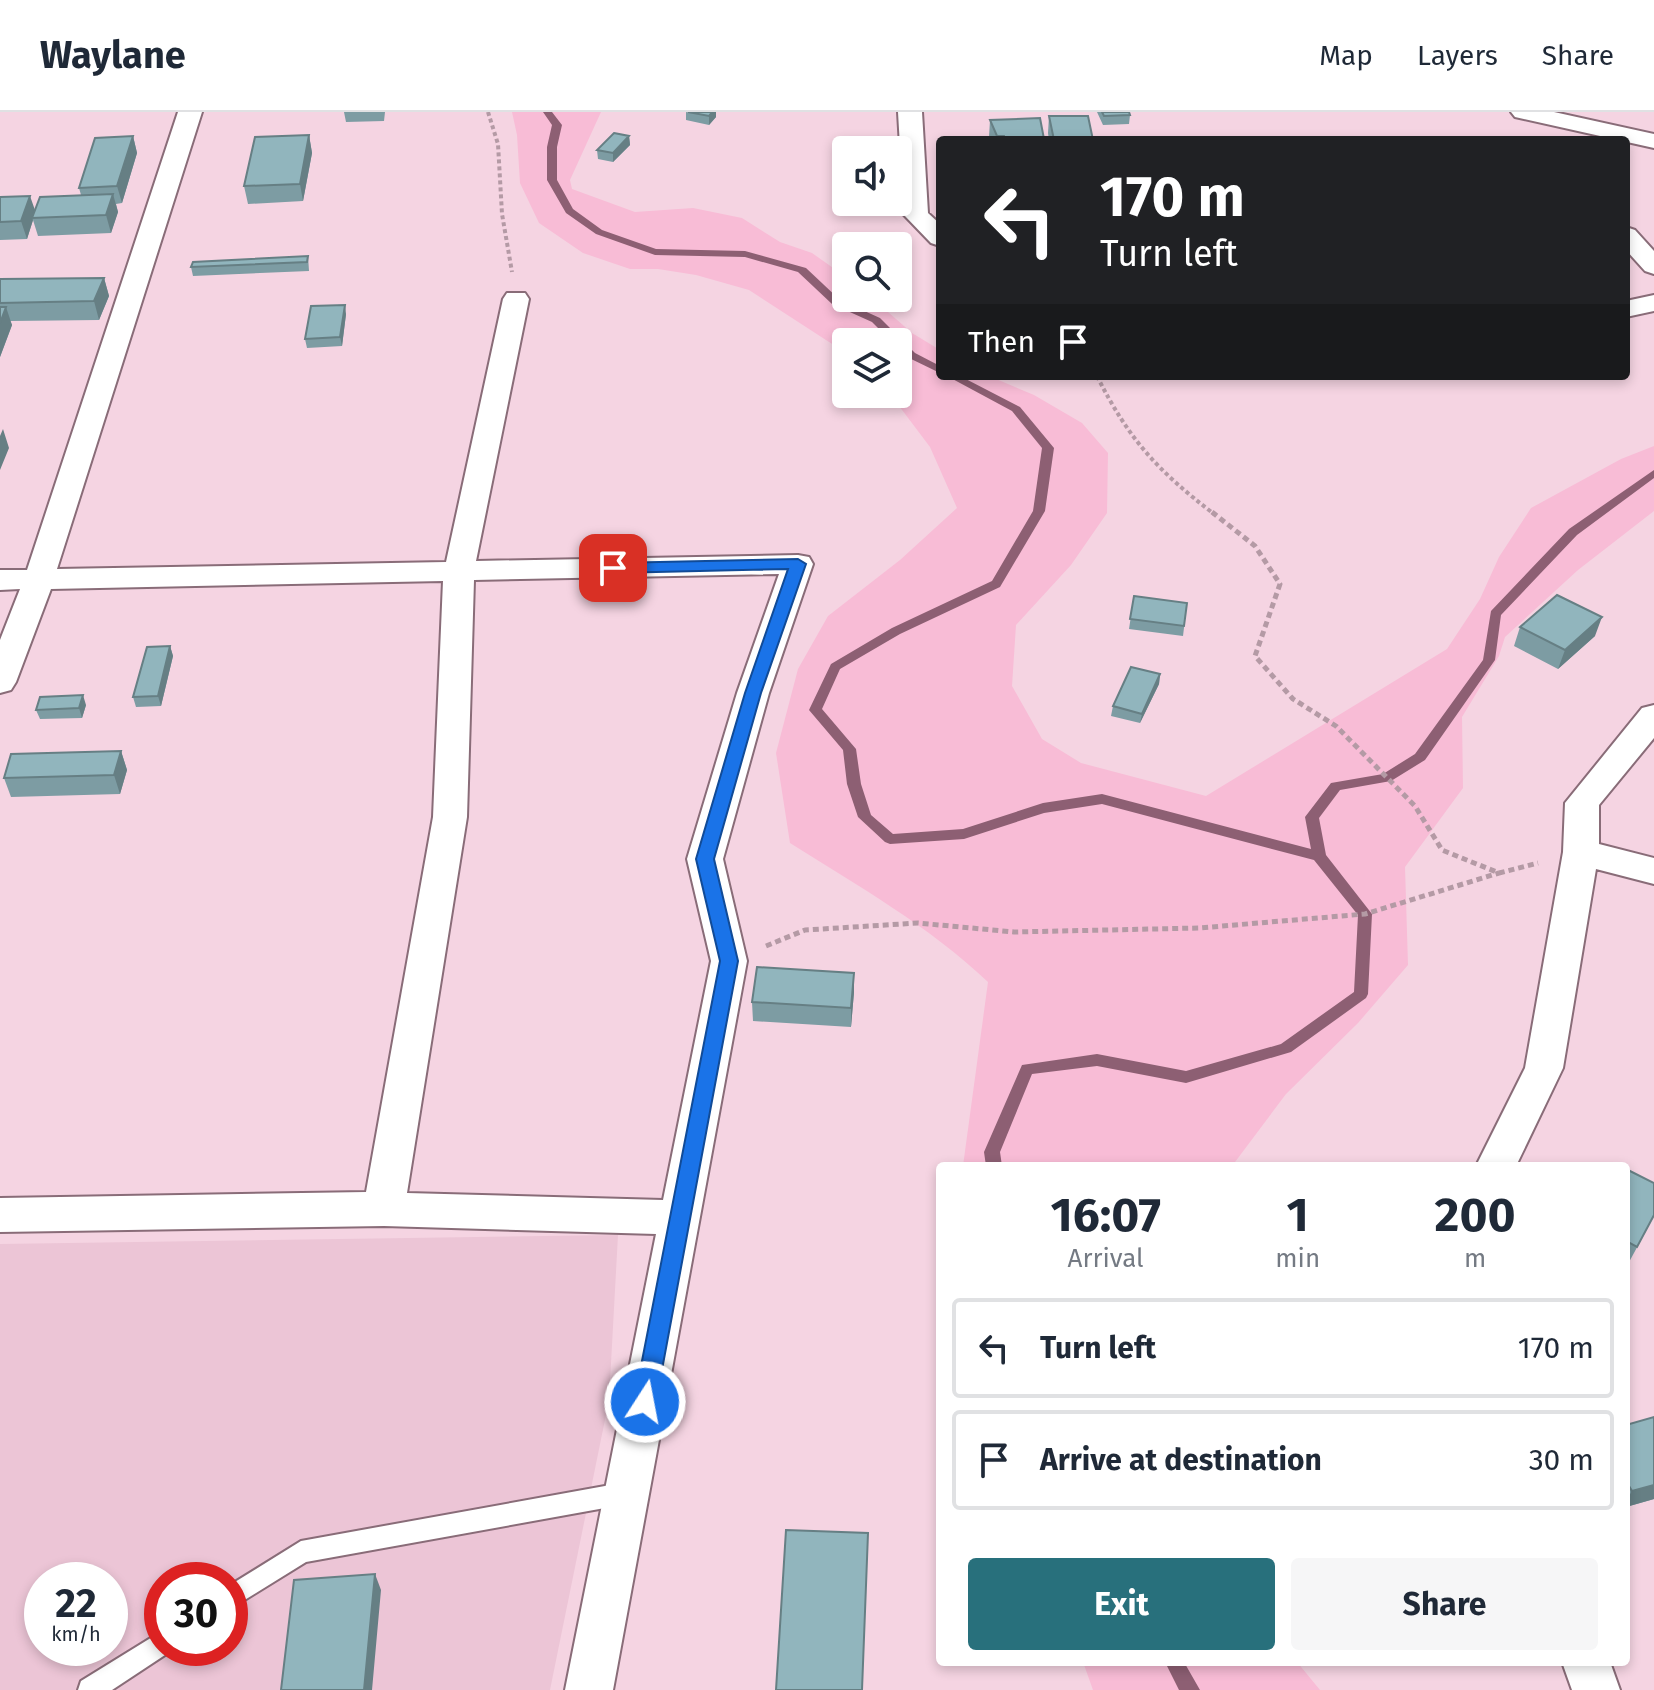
<!DOCTYPE html>
<style>
:root{--surface:#fff;--page:#f6f6f7;--text:#1f2937;--muted:#747a83;--line:#e0e1e3;--accent:#28707c}
body{margin:0;font-family:"Fira Sans",sans-serif;background:var(--page);color:var(--text);height:100vh;display:flex;flex-direction:column;font-size:30px;white-space:nowrap}
*{box-sizing:border-box;margin:0}
p{font-size:26px;color:var(--muted)}
.icon{flex:none;width:44px;height:44px;fill:none;stroke:currentColor;stroke-width:2;stroke-linecap:round;stroke-linejoin:round}
.map{position:relative;flex:1;overflow:hidden}
.details{position:absolute;left:936px;top:1050px;width:694px;height:504px;display:flex;flex-direction:column;background:var(--surface);border-radius:8px;box-shadow:0 4px 12px #0003}
.details>*{flex:none}
.hud{position:absolute;left:936px;top:24px;width:694px;height:244px;border-radius:8px;box-shadow:0 4px 12px #0003;background:#202124;color:#fff;overflow:hidden}
.fabs{position:absolute;left:832px;top:24px;display:grid;gap:16px}
.fabs a{display:grid;place-items:center;width:80px;height:80px;border-radius:8px;background:var(--surface);box-shadow:0 4px 12px #0003;font-size:40px}
.speed{position:absolute;left:24px;top:1450px;display:flex;gap:16px;font-size:40px;font-weight:700;text-align:center}
.speed>*{display:grid;place-content:center;width:104px;height:104px;border-radius:50%;background:var(--surface);box-shadow:0 4px 12px #0003;line-height:1}
.speed small{font-size:20px;font-weight:400}
.speed .limit{border:12px solid #d22;background:#fff;color:#111}
.pin{position:absolute;display:grid;place-items:center;width:68px;height:68px;color:#fff;margin:-34px;border-radius:16px;box-shadow:0 4px 12px #0006}
.me{position:absolute;width:88px;margin:-44px;rotate:11deg;stroke-linejoin:round;filter:drop-shadow(0 0 6px #0008)}
.turn{display:flex;align-items:center;gap:28px;height:168px;padding:0 32px;font-size:36px}
.turn .icon{width:104px;height:104px;stroke-width:2.5}
.turn b{display:block;font-size:56px;line-height:68px}
.then{display:flex;align-items:center;height:76px;padding:0 32px;background:#0003;gap:16px;font-size:30px}
.eta{display:flex;justify-content:space-evenly;align-items:center;height:136px;text-align:center}
.eta b{font-size:48px;font-weight:700;line-height:56px}
.cta{display:flex;gap:16px;margin-top:auto;padding:16px 32px}
.cta a{flex:1;height:92px;border-radius:8px;background:var(--accent);color:#fff;font-size:32px;font-weight:700;line-height:92px;text-align:center}
.cta a+a{background:var(--page);color:var(--text)}
ul{padding:0;list-style:none}
li{display:flex;align-items:center;gap:24px;height:100px;margin:0 16px 12px;padding:0 16px;border:4px solid var(--line);border-radius:8px}
li div{flex:1}
li b{display:block;font-size:30px}
li em{font-style:normal}
header{display:flex;align-items:center;gap:48px;box-sizing:border-box;height:112px;padding:0 40px;background:var(--surface);border-bottom:2px solid var(--line)}
header strong{font-size:38px}
nav{display:flex;gap:44px;margin-inline-start:auto;font-size:28px}
.map>svg:first-child{display:block}
</style>
<header>
<strong>Waylane</strong>
<nav><a>Map</a><a>Layers</a><a>Share</a></nav>
</header>
<div class="map">
<svg width="1654" height="1578" viewBox="0 0 1654 1578">
<rect width="100%" height="100%" fill="#f5d4e2"/>
<!-- built -->
<path fill="#ecc5d6" fill-rule="evenodd" d="M618 1123 609 1288 550 1578H0V1132ZM42 1468H110V1536H42ZM162 1468H230V1536H162Z"/>
<!-- green -->
<path fill="#f8bcd6" d="M512 0H601L570 68 572 77 635 100 693 96 742 106 780 130 812 141 846 165V186H872L912 221 940 238V264H989L1034 283 1082 311 1108 341 1107 401 1071 453 1016 513 1012 574 1042 627 1081 651 1206 684 1447 537 1480 487 1499 445 1531 396 1621 347 1654 334V399L1578 458 1505 525 1499 544 1462 605 1463 676 1405 755 1408 853 1358 911 1286 982 1232 1054H963L988 870C929 814 858 774 790 731L776 641 798 557 828 504 900 448 957 396 930 335 890 282H898V230H846V241L749 178 696 163 658 157H630L583 141 539 111 520 71 517 23Z
M1083 1550H1297L1320 1578H1093Z"/>
<g fill="none" stroke-linecap="round" stroke-linejoin="round">
<!-- stream -->
<path fill="#8d5f73" fill-rule="evenodd" d="M543 0H552L562 13 557 35V68L573 97 602 118 656 137 745 139 806 156 840 188 880 206 915 241 940 254V261L907 245 898 236V230H892L872 210 832 192 798 160 745 145 655 143 596 122 566 101 547 68V35L552 13Z
M947 264H960L1020 295 1054 336 1045 399 1000 475 900 522 840 557 822 597 856 637 861 672 871 703 893 722 963 717 1043 691 1102 682 1311 737 1305 705 1331 671 1383 662 1415 642 1483 548 1491 499 1569 417 1654 358V366L1577 423 1501 503 1495 548 1425 648 1391 669 1340 678 1319 706 1326 743 1372 802 1368 882 1366 886 1291 940 1186 971 1097 954 1032 962 1000 1040 1002 1054H986L984 1040 1022 953 1097 942 1186 959 1281 932 1354 880 1358 803 1314 748 1102 692 1044 701 964 727 890 732 885 730 858 705 847 672 843 638 809 598 831 552 892 516 992 469 1033 399 1042 336 1012 299Z
M1165 1550H1184L1200 1578H1179Z"/>
<defs>
<path id="service" d="M627 1370 635 1374 638 1381 635 1388 627 1392 306 1450 230 1497V1473L301 1429Z
M162 1519V1536H172L171 1539 112 1578H78L81 1569Z"/>
<path id="minor" d="M178 0H202L57 457 446 450 503 187 507 181H525L529 187 476 449 798 443 809 445 813 452 769 581 723 747 747 849 613 1578H565L656 1122 384 1114 0 1120V1086L366 1080 433 705 443 469 51 477 16 570 11 578 0 581V528L20 477 0 478V458H27ZM779 462 737 581 687 747 711 849 663 1088 407 1081 467 705 474 468Z
M898 0H922L928 101 940 112V134L931 131 904 103Z
M1511 0H1554L1654 22V36L1515 5Z
M1626 115 1635 118 1654 139V162L1645 159 1626 138Z
M1654 183V199L1626 205V189Z
M1654 593V626L1599 693V732L1654 746V772L1596 757 1563 956 1516 1054H1476L1525 956 1563 740 1565 691 1642 596Z
M1562 1550H1610L1620 1578H1572Z"/>
</defs>
<!-- service casing -->
<use href="#service" stroke="#896c78" stroke-width="4"/>
<!-- minor casing -->
<use href="#minor" stroke="#896c78" stroke-width="4"/>
<!-- path-far1 -->
<path stroke="#b49aa5" stroke-width="4" stroke-dasharray="4 3" stroke-linecap="butt" d="M488 0 498 32 502 102 512 160
M1097 264C1129 328 1158 359 1214 402"/>
<!-- path -->
<path stroke="#b49aa5" stroke-width="5" stroke-dasharray="6 4" stroke-linecap="butt" d="M1212 400 1255 434 1280 472 1255 544 1293 587 1336 614 1415 694 1442 738 1499 761 1538 751
M766 834 805 818 918 811 1014 820 1199 816 1365 802 1499 761"/>
<!-- service -->
<use href="#service" fill="#fff" fill-rule="evenodd"/>
<!-- minor -->
<use href="#minor" fill="#fff" fill-rule="evenodd"/>
</g>
<!-- wall -->
<path fill="#7d9ca3" d="M344 0H385L384 9 346 10Z
M686 0 716 5 709 13 686 8Z
M1097 0H1129L1130 3 1129 12 1103 13Z
M1049 4 1093 28H1049L1048 21Z
M990 8 1044 28H990L989 25Z
M309 23 312 41 303 89 248 92 244 74Z
M133 24 137 41 122 91 116 92 118 100 111 121 38 124 33 108 27 127 0 128V85L35 99 81 83 79 76Z
M629 24 630 33 613 50 598 47 597 38Z
M308 144 309 159 193 164 191 155Z
M104 166 109 184 99 208 10 209 12 213 0 245V167Z
M346 202 342 234 307 236 305 227Z
M1134 484 1187 491 1183 524 1129 517Z
M1520 515 1595 524 1558 557 1514 534Z
M170 534 173 544 161 594 136 595 133 585Z
M1160 562 1159 572 1140 611 1111 604 1113 594Z
M86 593 82 606 40 607 36 598Z
M121 639 127 658 120 682 11 685 4 666Z
M854 880 851 915 753 909 752 890Z
M1626 1057 1654 1104 1628 1152H1626Z
M1626 1313 1654 1387 1626 1395Z"/>
<!-- shaded-wall -->
<path fill="#667f84" d="M712 0H716V5L709 13V4Z
M309 23 312 41 303 89 300 72Z
M133 24 137 41 122 91 117 74Z
M629 24 630 33 613 50V41Z
M113 82 118 100 111 121 106 103Z
M30 84 36 101 32 106 33 108 27 127 21 109Z
M104 166 109 184 99 208 94 189Z
M345 193 346 202 342 234 340 225Z
M6 195 12 213 0 245V211Z
M3 317 9 336 0 358V324Z
M1602 505 1595 524 1558 557 1565 538Z
M170 534 173 544 161 594 158 584Z
M1160 562 1159 572 1140 611 1142 602Z
M83 583 86 593 82 606 79 596Z
M121 639 127 658 120 682 114 663Z
M854 861V880L851 915V896Z
M1654 1373V1387L1626 1395V1389L1632 1379Z
M375 1462 381 1478 372 1578H364Z"/>
<!-- building -->
<path fill="#91b5bd" stroke="#667f84" stroke-width="2" d="M688 0H712L709 4Z
M1102 0H1129L1130 3 1104 4Z
M1049 4H1088L1093 28H1054Z
M1040 6 1044 27 1005 28 1004 24H997L990 8Z
M614 21 629 24 613 41 597 38Z
M309 23 300 72 244 74 255 25Z
M133 24 117 74 79 76 95 26Z
M113 82 106 103 32 106 40 85Z
M30 84 21 109 0 110V85Z
M308 144 307 150 191 155 193 150Z
M104 166 94 189 0 191V167Z
M345 193 340 225 305 227 311 194Z
M0 195H6L0 211Z
M1557 483 1602 505 1565 538 1520 515Z
M1134 484 1187 491 1184 514 1130 507Z
M170 534 158 584 133 585 147 535Z
M1131 555 1160 562 1142 602 1113 594Z
M83 583 79 596 36 598 40 585Z
M121 639 114 663 4 666 11 642Z
M757 855 854 861 851 896 752 890Z
M1626 1057 1654 1071V1103L1637 1135 1626 1129Z
M1654 1305V1373L1632 1379 1626 1369V1313Z
M786 1418 868 1421 862 1578H776Z
M375 1462 364 1578H281L294 1468Z"/>
<!-- route -->
<path fill="#1a73e8" stroke="#114b97" stroke-width="2" d="M798 447 806 452 761 581 714 747 738 849 656 1290 653 1297 645 1300 637 1297 634 1290 720 849 696 747 745 581 788 457 613 461 605 456 613 451Z"/>
</svg>
<div class="fabs">
<a><svg class="icon" aria-label="sound" viewBox="0 0 24 24"><path d="M4 9h4l5-4v14l-5-4H4zM17 9q2 3 0 6"/></svg></a>
<a><svg class="icon" aria-label="search" viewBox="0 0 24 24"><circle cx="10" cy="10" r="6"/><path d="M15 15l6 6"/></svg></a>
<a><svg class="icon" aria-label="layers" viewBox="0 0 24 24"><path d="M12 4l9 5-9 5-9-5zM3 14l9 5 9-5"/></svg></a>
</div>
<div class="speed"><div>22<small>km/h</small></div><div class="limit">30</div></div>
<div class="pin" style="left:613px;top:456px;background:#d93025"><svg class="icon" aria-label="arrive" viewBox="0 0 24 24"><path d="M6 21V4h12l-3 4 3 4H6"/></svg></div>
<svg class="me" style="left:645px;top:1290px" viewBox="-20 -20 40 40"><circle r="17" fill="#1a73e8" stroke="#fff" stroke-width="3"/><path d="M0-11L8 9 0 5-8 9z" fill="#fff"/></svg>
<div class="hud">
<div class="turn"><svg class="icon" aria-label="left" viewBox="0 0 24 24"><path d="M17 20v-9H6M10 6l-5 5 5 5"/></svg><div><b>170 m</b>Turn left</div></div>
<div class="then">Then<svg class="icon" aria-label="arrive" viewBox="0 0 24 24"><path d="M6 21V4h12l-3 4 3 4H6"/></svg></div>
</div>
<section class="details">
<div class="eta">
<div><b>16:07</b><p>Arrival</p></div>
<div><b>1</b><p>min</p></div>
<div><b>200</b><p>m</p></div>
</div>
<ul>
<li><svg class="icon" aria-label="left" viewBox="0 0 24 24"><path d="M17 20v-9H6M10 6l-5 5 5 5"/></svg><div><b>Turn left</b></div><em>170 m</em></li>
<li><svg class="icon" aria-label="arrive" viewBox="0 0 24 24"><path d="M6 21V4h12l-3 4 3 4H6"/></svg><div><b>Arrive at destination</b></div><em>30 m</em></li>
</ul>
<div class="cta"><a>Exit</a><a>Share</a></div>
</section>
</div>
